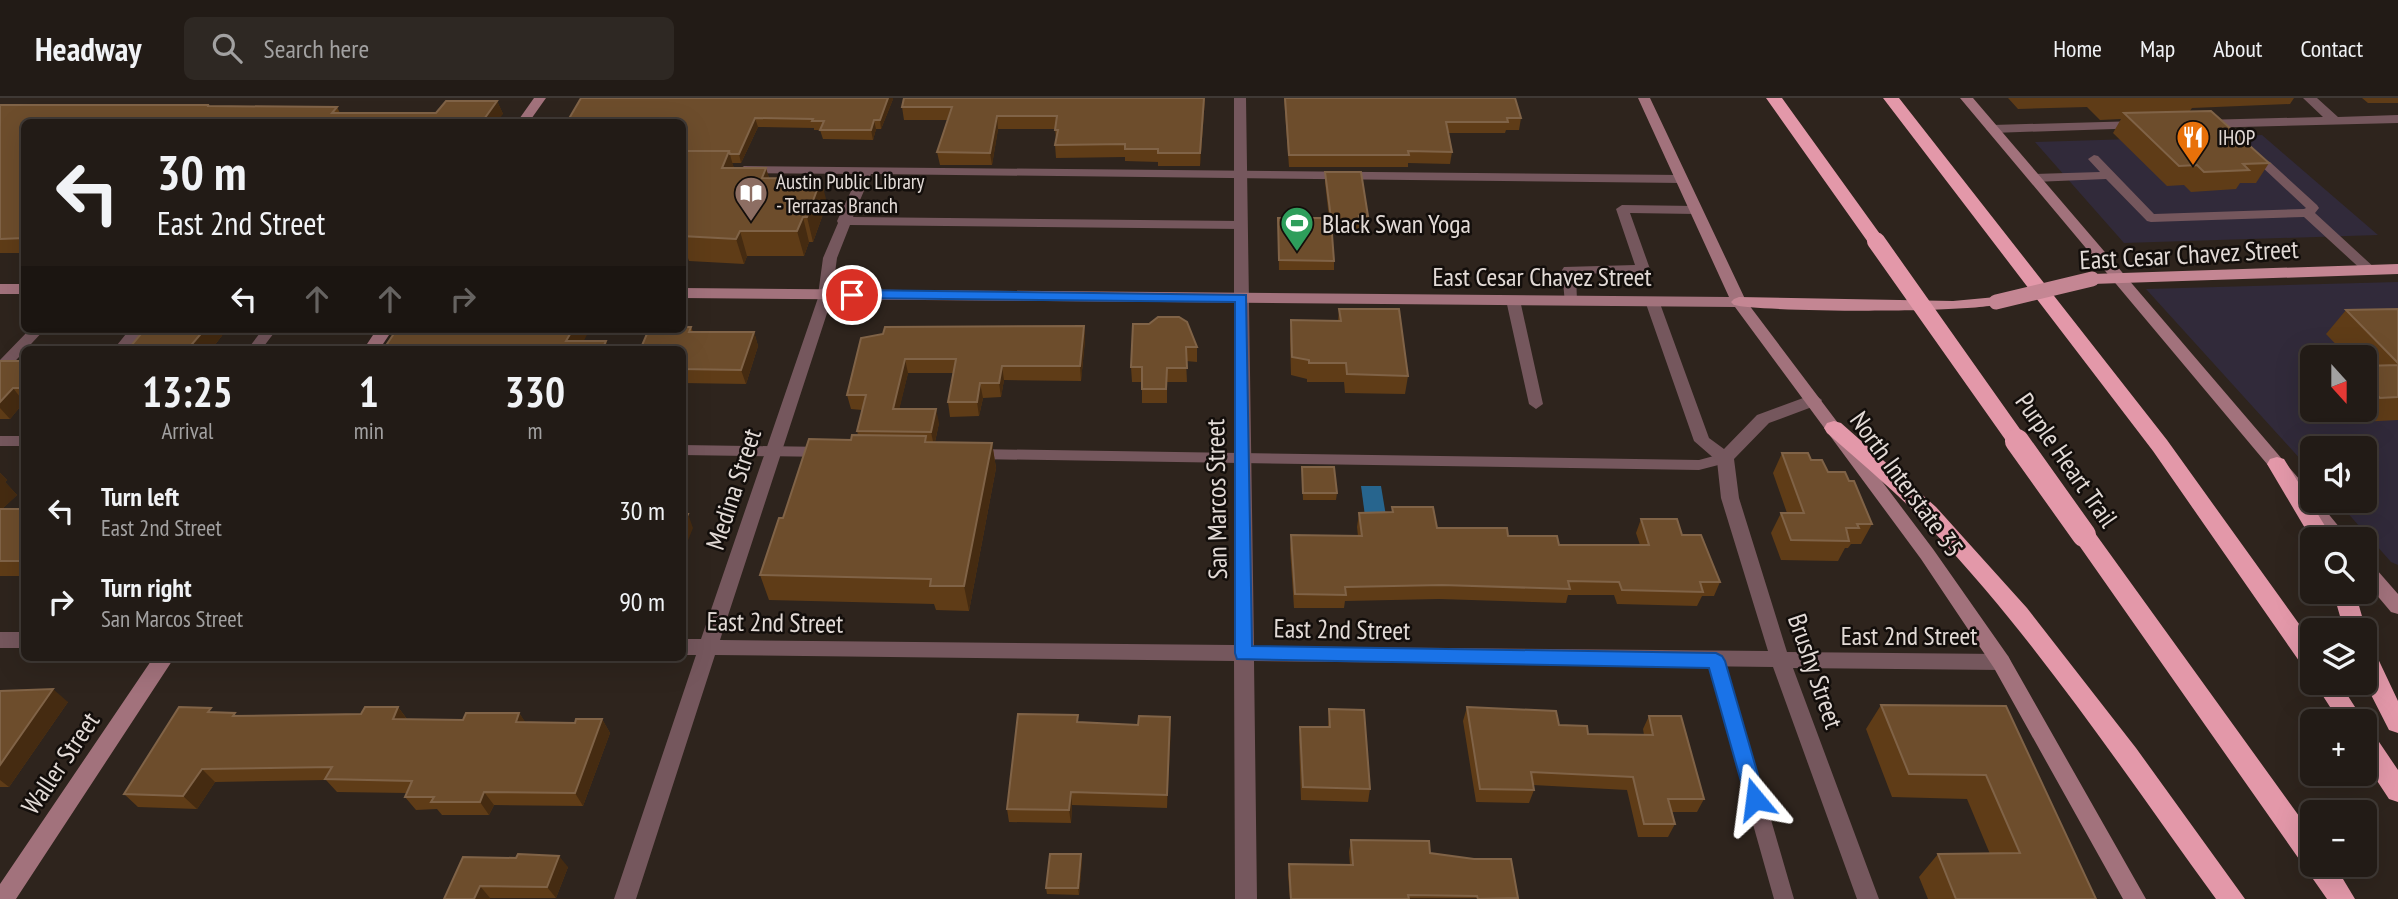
<!DOCTYPE html>
<meta charset="utf-8">
<style>
:root{--surface:#221b16;--page:#2e2823;--text:#f1f3f6;--muted:#a2a1a1;--line:#3f3935}
body{margin:0;font-family:"PT Sans Narrow",sans-serif;background:var(--page);color:var(--text);height:100vh;display:flex;flex-direction:column;font-size:26px;white-space:nowrap}
*{box-sizing:border-box;margin:0}
p{font-size:23px;color:var(--muted)}
.icon{flex:none;width:38px;height:38px;fill:none;stroke:currentColor;stroke-width:2;stroke-linecap:round;stroke-linejoin:round}
.map{position:relative;flex:1;overflow:hidden}
.side{position:absolute;left:21px;top:248px;width:665px;height:315px;display:flex;flex-direction:column;background:var(--surface);border-radius:10px;box-shadow:0 7px 28px #0002,0 0 0 2px var(--line)}
.side>*{flex:none}
.guide{position:absolute;left:21px;top:21px;width:665px;height:214px;border-radius:10px;box-shadow:0 7px 28px #0002,0 0 0 2px var(--line);background:#221b16;color:var(--text);overflow:hidden}
.needle{width:46px;rotate:159deg}
.controls{position:absolute;left:2300px;top:247px;display:grid;gap:14px}
.controls a{display:grid;place-items:center;width:77px;height:77px;border-radius:10px;background:var(--surface);box-shadow:0 7px 28px #0002,0 0 0 2px var(--line);font-size:35px}
.pin{position:absolute;display:grid;place-items:center;width:60px;height:60px;color:#fff;margin:-30px;border:4px solid #fff;border-radius:50%;box-shadow:0 2px 7px #0007}
.me{position:absolute;width:77px;margin:-38px;rotate:344deg;stroke-linejoin:round;filter:drop-shadow(0 0 5px #0008)}
.turn{display:flex;align-items:center;gap:24px;height:147px;padding:0 21px;font-size:32px}
.turn .icon{width:91px;height:91px;stroke-width:2.5}
.turn b{display:block;font-size:49px;line-height:60px}
.lanes{display:flex;align-items:center;height:66px;padding:0 21px;background:#0003;justify-content:center;gap:35px;direction:ltr}
.lanes .off{opacity:.35}
.eta{display:flex;justify-content:space-evenly;align-items:center;height:119px;text-align:center}
.eta b{font-size:42px;font-weight:800;line-height:49px}
ul{padding:0;list-style:none}
li{display:flex;align-items:center;gap:21px;height:91px;padding:0 21px}
li div{flex:1}
li b{display:block;font-size:26px}
li em{font-style:normal}
header{display:flex;align-items:center;gap:42px;box-sizing:border-box;height:98px;padding:0 35px;background:var(--surface);border-bottom:2px solid var(--line)}
header strong{font-size:33px}
nav{display:flex;gap:38px;margin-inline-start:auto;font-size:24px}
.search{width:490px;height:63px;background:var(--page);display:flex;align-items:center;gap:18px;box-sizing:border-box;padding:0 24px;border-radius:10px;color:var(--muted);font-size:26px}
.map>svg:first-child{display:block}
</style>
<header>
<strong>Headway</strong>
<div class="search"><svg class="icon" aria-label="search" viewBox="0 0 24 24"><circle cx="10" cy="10" r="6"/><path d="M15 15l6 6"/></svg>Search here</div>
<nav><a>Home</a><a>Map</a><a>About</a><a>Contact</a></nav>
</header>
<div class="map">
<svg width="2398" height="801" viewBox="0 0 2398 801">
<rect width="100%" height="100%" fill="#2e241d"/>
<!-- commercial -->
<path fill="#312a3a" fill-rule="evenodd" d="M2262 37 2378 137 2124 145 2035 44Z
M2398 184V467L2391 464 2337 403 2364 402V350H2312V374L2146 191ZM2312 259H2364V312H2312Z"/>
<!-- water -->
<path fill="#27658e" d="M1361 388H1381L1386 418H1365Z"/>
<g fill="none" stroke-linecap="round" stroke-linejoin="round">
<!-- lane -->
<path fill="#75575d" fill-rule="evenodd" d="M2094 57 2098 58 2154 116 2304 111 2306 110 2260 67 2266 63 2270 64 2317 107 2319 110 2315 115 2377 172 2375 175H2365L2304 119 2151 124 2147 123 2106 81 2034 84 2028 80 2034 76 2100 74 2088 61Z
M744 68 1682 77 1688 81 1682 85 871 76 853 119 1241 123 1247 127 1241 131 850 127 837 160 832 197 825 201 818 197 823 160 838 125 837 123 859 76 740 75 738 72Z
M1622 107 1696 108 1702 112 1696 116 1630 115 1650 171 1648 174 1576 176 1577 203 1570 207 1565 206 1562 172 1564 169 1635 167 1616 111Z
M1513 198 1520 202 1543 306 1536 311 1529 306 1506 202Z
M30 231H45L5 274 0 276V262Z
M130 231H144L128 252H113Z
M263 231H277L261 252H247Z
M0 338H24V348H0Z
M682 347 827 349 835 354 827 359 682 357Z
M975 351 1699 362 1725 355 1733 360 1730 364 1699 372 975 361 967 356Z
M1716 556 1722 558 1725 563 1794 801H1774L1707 563 1710 558Z"/>
<!-- street -->
<path fill="#75575d" fill-rule="evenodd" d="M1234 0H1246L1254 548 1768 553 1721 400 1717 363 1694 343 1645 203 1648 200H1658L1709 340 1724 351 1757 317 1814 296 1822 302 1820 306 1769 325 1734 361 1739 400 1787 554 2001 556 2008 558 2011 564 2008 570 2001 572 1793 570 1879 801H1857L1773 569 1254 563 1257 801H1235L1234 563 715 557 636 801H614L696 557H682V541H701L820 194 825 192 833 197 720 542 1234 547Z
M2303 0H2317L2338 19 2398 17V25L2202 30 2196 26 2202 22 2323 19Z
M2139 23 2144 24V30L1992 35 1986 31 1992 27Z
M0 534H24V550H0Z"/>
<!-- secondary -->
<path fill="#a2727c" fill-rule="evenodd" d="M534 0H546L529 24H517Z
M1638 0H1650L1746 203 1933 451 2008 558 2146 801H2123L1994 570 1921 461 1735 209 682 200V190L1729 199Z
M1960 0H1973L2312 396V402H2317L2349 441H2330Z
M0 186H24V196H0Z
M377 231H393L379 252H363Z
M2364 462 2370 464 2398 496V516L2391 514 2364 482Z
M153 560H174L16 801H0V786Z"/>
<!-- primary -->
<path fill="#c48693" fill-rule="evenodd" d="M2398 166V176L2092 186 2085 181 2092 176Z
M1739 199 1953 203 1996 199 2004 204C1992 216 1759 214 1734 207L1731 204 1734 201Z"/>
<!-- highway -->
<path fill="#e398a9" fill-rule="evenodd" d="M1766 0H1782L1885 143 1882 147H1870Z
M1883 0H1899L2167 342 2312 544V572L2304 570 2153 353Z
M1834 323 1841 325 1936 409 2027 510 2136 650 2245 801H2216C2125 676 2039 545 1932 432 1900 397 1863 367 1827 335L1824 330 1827 325Z
M2277 359 2284 361 2333 441 2312 442 2267 366 2270 361Z
M2084 429 2092 431 2312 736V766H2334L2355 801H2327L2076 443 2073 437 2076 431Z
M2333 494H2355L2366 532 2364 536V532H2344Z
M2364 546 2372 548 2398 603V635L2389 632 2364 583Z
M2314 584H2339L2364 623H2339Z
M2364 632 2373 635 2398 672V704L2389 701 2364 663Z"/>
<!-- primary-bridge -->
<path stroke="#c48693" stroke-width="15" d="M1996 204 2092 181"/>
<!-- highway-bridge-far1 -->
<path stroke="#e398a9" stroke-width="18" d="M1876 143 2018 344"/>
<!-- highway-bridge -->
<path stroke="#e398a9" stroke-width="24" d="M2017 343 2084 437"/>
</g>
<!-- wall -->
<path fill="#5f3c17" d="M904 0H1205L1200 68H1158V64L1125 63V59L1056 60 1055 47 1056 41 1055 31H998L992 67H940L937 54 948 22H904L902 9Z
M1284 0H1515L1521 20 1519 32H1506L1505 35H1448L1452 54 1450 66 1408 65V69H1289Z
M2008 0H2294L2290 6 2192 10 2189 14 2269 65 2256 85H2240L2236 91 2191 94 2184 87 2167 88 2113 35 2121 21 2100 22 2087 9 2018 11Z
M2362 0H2398V5H2368Z
M893 1 881 31H876L873 42 823 41 820 32H814V30L758 29 741 65H732L734 70H766L769 80 827 105 813 144H809L804 158H747L744 166 689 163 687 157H682V24Z
M497 3 503 16 24 24V155H0V7H209L210 8 337 9 340 15H436Z
M1325 74 1368 118 1367 128H1359V133H1332L1334 163V172H1279L1278 120H1329L1325 84Z
M1339 211 1408 278 1405 296 1345 295 1344 284H1307V281L1291 277 1290 241 1291 222 1338 223Z
M2398 211V322L2359 324 2346 312H2364V259H2348L2326 236 2346 212Z
M684 224 686 229H691L693 234H754L758 248 746 286 682 285Z
M1149 226 1197 249V264L1186 263 1187 284H1167V305H1142V284H1132L1131 269Z
M1084 228 1085 242 1081 283 1004 282 1001 299 983 300 979 318 950 319 948 304 953 275H908L899 311 939 325 935 344 992 345 996 370 969 513 936 512 934 506 769 502 760 477 783 420 851 342 858 337 857 333 862 312 851 311 847 297 861 240Z
M227 231 211 252H132L130 249Z
M0 263H24V304L10 321H0Z
M1782 355 1811 362 1828 374 1849 383 1872 426 1861 446H1851L1848 450H1845L1838 463 1781 462 1771 435 1781 415H1787L1773 375Z
M1302 369 1337 395 1336 402H1303Z
M0 375 7 382 5 384 17 397 2 411H24V478H0Z
M1392 409 1437 430 1508 438 1559 447H1640L1636 435 1641 421 1682 437 1720 484 1714 498H1702L1697 508 1617 506 1614 497H1568L1566 505 1439 501 1345 503 1344 510H1294L1290 451 1291 437 1358 438 1357 429 1359 415 1392 414Z
M0 593 68 604 9 689H0Z
M1881 607 2006 608 2096 801H1928L1919 779 1938 756H1990L1967 701 1892 699 1866 631Z
M398 609 407 621 463 622 519 615 525 624 575 625 602 621 610 635 583 708 494 707 489 717H442L437 711 416 712 405 699 407 695 337 694 326 682 215 684 197 711 138 709 124 696 215 614 238 618 361 616Z
M1467 609 1559 627 1588 636 1644 637 1643 631 1649 618 1704 701 1697 714H1671L1675 726 1668 739H1638L1627 692 1533 687 1534 692 1529 705 1476 704 1463 623Z
M1329 611 1370 691 1368 704 1301 702 1299 642 1300 629H1328Z
M1170 619 1167 710 1072 707 1071 725 1009 724 1007 711 1078 624 1138 627Z
M1351 742 1430 755 1518 800 1290 801 1288 777 1289 766 1350 767 1349 754Z
M1081 756 1082 763 1079 797 1047 796 1046 790Z
M516 760 568 769 556 800H490L489 801H444Z"/>
<!-- shaded-wall -->
<path fill="#452b11" d="M888 0H893V1L881 31 880 22Z
M1204 0H1205L1200 68V55Z
M497 3 503 16 497 24H482Z
M997 18 998 31 992 67 990 55Z
M755 20 758 29 741 65 739 56Z
M874 22 876 31 873 42 871 32Z
M729 53 736 78 722 70Z
M766 70 773 95 762 80Z
M821 81 827 105 813 144 807 119Z
M803 119 809 144 804 158 797 133Z
M740 133 747 158 744 166 736 141Z
M1084 228 1085 242 1081 283 1080 268Z
M205 231H227L211 252H187Z
M573 231H590L579 252 566 243Z
M754 234 758 248 746 286 741 272Z
M606 243 610 252H602Z
M905 261 908 275 896 325 893 311Z
M1002 268 1004 282 1001 299 999 285Z
M24 284V295L20 290Z
M980 285 983 300 979 318 977 304Z
M13 290 24 304 10 321 0 310V304Z
M936 311 939 325 934 348 931 334Z
M992 345 996 370 969 513 964 488Z
M0 375 7 382 5 384 17 397 0 413Z
M688 416 693 430 682 457V429Z
M53 591 68 604 9 689 0 682V667Z
M398 609 408 623 393 621Z
M519 615 528 628 516 624Z
M1170 619 1171 633 1167 710V697Z
M602 621 610 635 583 708 575 695Z
M202 671 215 684 197 711 183 698Z
M484 694 494 707 489 717 480 704Z
M1071 694 1072 707 1071 725 1069 712Z
M1081 756 1082 763 1079 797 1078 790Z
M559 758 568 769 556 800 547 789Z
M480 788 490 800 489 801H474Z"/>
<!-- building -->
<path fill="#6d4d2c" stroke="#806347" stroke-width="2" d="M581 0H888L880 22H874L871 32H820L824 23H812L813 21 755 20 739 56H730L729 53H682V24H567Z
M904 0H1204L1200 55H1158V51H1125V46L1055 47 1058 32H1055L1057 18H997L990 55 937 54 952 9H902Z
M1285 0H1515L1521 20H1507L1508 24H1446L1452 54 1408 53 1409 57H1289Z
M446 3H497L482 24H24V140L0 141V7H209L207 8 337 9 332 15H436Z
M2211 13 2269 65 2243 66 2249 72 2204 74 2197 67 2179 68 2124 15Z
M682 53H729L722 70H766L762 80 821 81 807 119H803L797 133H740L736 141 682 138 684 132H682Z
M1325 74H1361L1368 118H1359L1360 123H1331L1334 163 1279 162 1278 120H1331Z
M1339 211H1399L1408 278 1347 276 1346 265H1309V262L1292 259 1291 222 1341 223Z
M2398 211V265L2346 212Z
M1158 219H1179L1187 224 1197 249H1186L1187 270H1167L1166 291H1142V269H1131L1133 226H1149Z
M1084 228 1080 268H1002L999 285H980L977 304H948L956 261H905L893 311H936L931 334 857 333 866 297H847L861 240 883 236 885 229Z
M682 229H691L689 234H754L741 272 682 271V252H640L649 231H682Z
M145 231H205L187 252H151L153 249H130Z
M397 231H573L566 243H606L602 252H383Z
M0 263H24V284L20 290H13L0 304Z
M2398 267V299L2380 300 2364 285V268Z
M852 337 926 338 925 344 992 345 964 488H930L931 481 760 477 779 420H783L809 341 851 342Z
M1782 355H1808L1811 362H1822L1828 374H1845L1849 383H1854L1872 426H1857L1859 430H1846L1849 443 1791 442 1781 415H1804Z
M1302 369H1334L1337 395H1303Z
M1392 409H1433L1437 430H1507L1508 438H1557L1559 447H1649L1641 421H1677L1682 437H1701L1720 484H1700L1703 494 1622 492 1619 484 1568 483 1570 491 1442 487 1345 489 1346 497 1295 496 1291 437 1362 438 1359 415 1393 414Z
M0 411H24V463H0Z
M682 416H688L682 429Z
M53 591 0 667V593Z
M1881 607 2006 608 2096 801H1956L1938 756 2020 755 1986 677 1909 676Z
M179 609 211 610 208 614 235 615 233 618 361 616 365 609H398L393 621 463 622 466 615H519L516 624 575 625 576 621H602L575 695 484 694 480 704H431L434 699H405L412 683 325 681 332 669 202 671 183 698 124 696Z
M1467 609 1556 613 1559 627 1587 628 1588 636 1653 637 1649 618H1681L1704 701H1668L1675 726H1644L1633 679 1531 674 1534 692 1480 691Z
M1329 611 1364 612 1370 691 1303 689 1300 629H1330Z
M1018 616 1078 617 1077 624 1138 627 1139 618 1170 619 1167 697 1071 694 1069 712 1007 711Z
M1351 742 1429 743 1430 755 1474 761H1511L1518 800 1478 801 1477 798 1408 797 1409 801H1291L1289 766 1353 767Z
M518 756 559 758 547 789 480 788 474 801H444L463 759 516 760Z
M1050 756H1081L1078 790H1046Z"/>
<!-- route -->
<path fill="#1a73e8" stroke="#114b97" stroke-width="2" d="M852 192 1246 197 1252 548 1716 555 1722 558 1725 563 1765 701 1762 707 1755 709 1748 707 1746 701 1709 570 1237 561 1235 555V204L847 200V194Z"/>
<!-- icons -->
<defs>
<symbol id="restaurant-pin" viewBox="-11 -11 22 30"><path d="M0 17L-7.5 6A9.5 9.5 0 1 1 7.5 6Z" fill="#e8710a" stroke="#130e0b"/><path d="M-5-6h1v4h1v-4h1v4h1v-4h1v5L-1.5 .5V6h-2V.5L-5-1ZM5-6V6H3V1.5H1.5Q1.5-4 5-6Z" fill="#fff"/></symbol>
<symbol id="library-pin" viewBox="-11 -11 22 30"><path d="M0 17L-7.5 6A9.5 9.5 0 1 1 7.5 6Z" fill="#8d6e63" stroke="#130e0b"/><path d="M-6-4Q-3-5.5-.7-3.5V5Q-3 3-6 4ZM6-4Q3-5.5 .7-3.5V5Q3 3 6 4Z" fill="#fff"/></symbol>
<symbol id="stadium-pin" viewBox="-11 -11 22 30"><path d="M0 17L-7.5 6A9.5 9.5 0 1 1 7.5 6Z" fill="#2e9e5b" stroke="#130e0b"/><path d="M0-5a6.5 5 0 1 0 0 10a6.5 5 0 1 0 0-10ZM-3.5-1.8h7v3.6h-7Z" fill="#fff"/></symbol>
</defs>
<g fill-rule="evenodd">
<use href="#restaurant-pin" x="2174" y="20" width="38" height="52"/>
<use href="#library-pin" x="732" y="76" width="38" height="52"/>
<use href="#stadium-pin" x="1278" y="106" width="38" height="52"/>
</g>
<g text-anchor="middle" dominant-baseline="central" stroke-width="5" stroke-linejoin="round" paint-order="stroke">
<!-- far-poi labels -->
<g font-size="21" fill="#e3dbd7" stroke="#130e0b" text-anchor="start">
<text x="2218" y="39">IHOP</text>
<text x="776" y="83">Austin Public Library<tspan x="776" dy="24">- Terrazas Branch</tspan></text>
</g>
<!-- poi labels -->
<g font-size="26" fill="#e3dbd7" stroke="#130e0b" text-anchor="start">
<text x="1322" y="125">Black Swan Yoga</text>
</g>
<!-- street labels -->
<g font-size="26" fill="#e3dbd7" stroke="#130e0b">
<text transform="translate(2189 156) rotate(-3)">East Cesar Chavez Street</text>
<text x="1542" y="178">East Cesar Chavez Street</text>
<text transform="translate(2067 362) rotate(55)">Purple Heart Trail</text>
<text transform="translate(1907 386) rotate(54)">North Interstate 35</text>
<text transform="translate(733 391) rotate(-72)">Medina Street</text>
<text transform="translate(1216 401) rotate(-91)">San Marcos Street</text>
<text transform="translate(775 524) rotate(1)">East 2nd Street</text>
<text transform="translate(1342 531) rotate(1)">East 2nd Street</text>
<text x="1909" y="537">East 2nd Street</text>
<text transform="translate(1816 573) rotate(71)">Brushy Street</text>
<text transform="translate(60 665) rotate(-56)">Waller Street</text>
</g>
</g>
</svg>
<div class="controls">
<a><svg class="needle" viewBox="-14 -14 28 28"><path d="M0-13l5 13h-10z" fill="#e53935"/><path d="M0 13l5-13h-10z" fill="#a2a1a1"/></svg></a>
<a><svg class="icon" aria-label="sound" viewBox="0 0 24 24"><path d="M4 9h4l5-4v14l-5-4H4zM17 9q2 3 0 6"/></svg></a>
<a><svg class="icon" aria-label="search" viewBox="0 0 24 24"><circle cx="10" cy="10" r="6"/><path d="M15 15l6 6"/></svg></a>
<a><svg class="icon" aria-label="layers" viewBox="0 0 24 24"><path d="M12 4l9 5-9 5-9-5zM3 14l9 5 9-5"/></svg></a>
<a>+</a>
<a>−</a>
</div>
<div class="pin" style="left:852px;top:197px;background:#d93025"><svg class="icon" aria-label="arrive" viewBox="0 0 24 24"><path d="M6 21V4h12l-3 4 3 4H6"/></svg></div>
<svg class="me" style="left:1755px;top:701px" viewBox="-20 -20 40 40"><path d="M0-17L14 15 0 8-14 15z" fill="#1a73e8" stroke="#fff" stroke-width="4"/></svg>
<div class="guide">
<div class="turn"><svg class="icon" aria-label="left" viewBox="0 0 24 24"><path d="M17 20v-9H6M10 6l-5 5 5 5"/></svg><div><b>30 m</b>East 2nd Street</div></div>
<div class="lanes"><svg class="icon" aria-label="left" viewBox="0 0 24 24"><path d="M17 20v-9H6M10 6l-5 5 5 5"/></svg><svg class="icon off" aria-label="ahead" viewBox="0 0 24 24"><path d="M12 20V5M6 11l6-6 6 6"/></svg><svg class="icon off" aria-label="ahead" viewBox="0 0 24 24"><path d="M12 20V5M6 11l6-6 6 6"/></svg><svg class="icon off" aria-label="right" viewBox="0 0 24 24"><path d="M7 20v-9h11M14 6l5 5-5 5"/></svg></div>
</div>
<section class="side">
<div class="eta">
<div><b>13:25</b><p>Arrival</p></div>
<div><b>1</b><p>min</p></div>
<div><b>330</b><p>m</p></div>
</div>
<ul>
<li><svg class="icon" aria-label="left" viewBox="0 0 24 24"><path d="M17 20v-9H6M10 6l-5 5 5 5"/></svg><div><b>Turn left</b><p>East 2nd Street</p></div><em>30 m</em></li>
<li><svg class="icon" aria-label="right" viewBox="0 0 24 24"><path d="M7 20v-9h11M14 6l5 5-5 5"/></svg><div><b>Turn right</b><p>San Marcos Street</p></div><em>90 m</em></li>
</ul>
</section>
</div>
